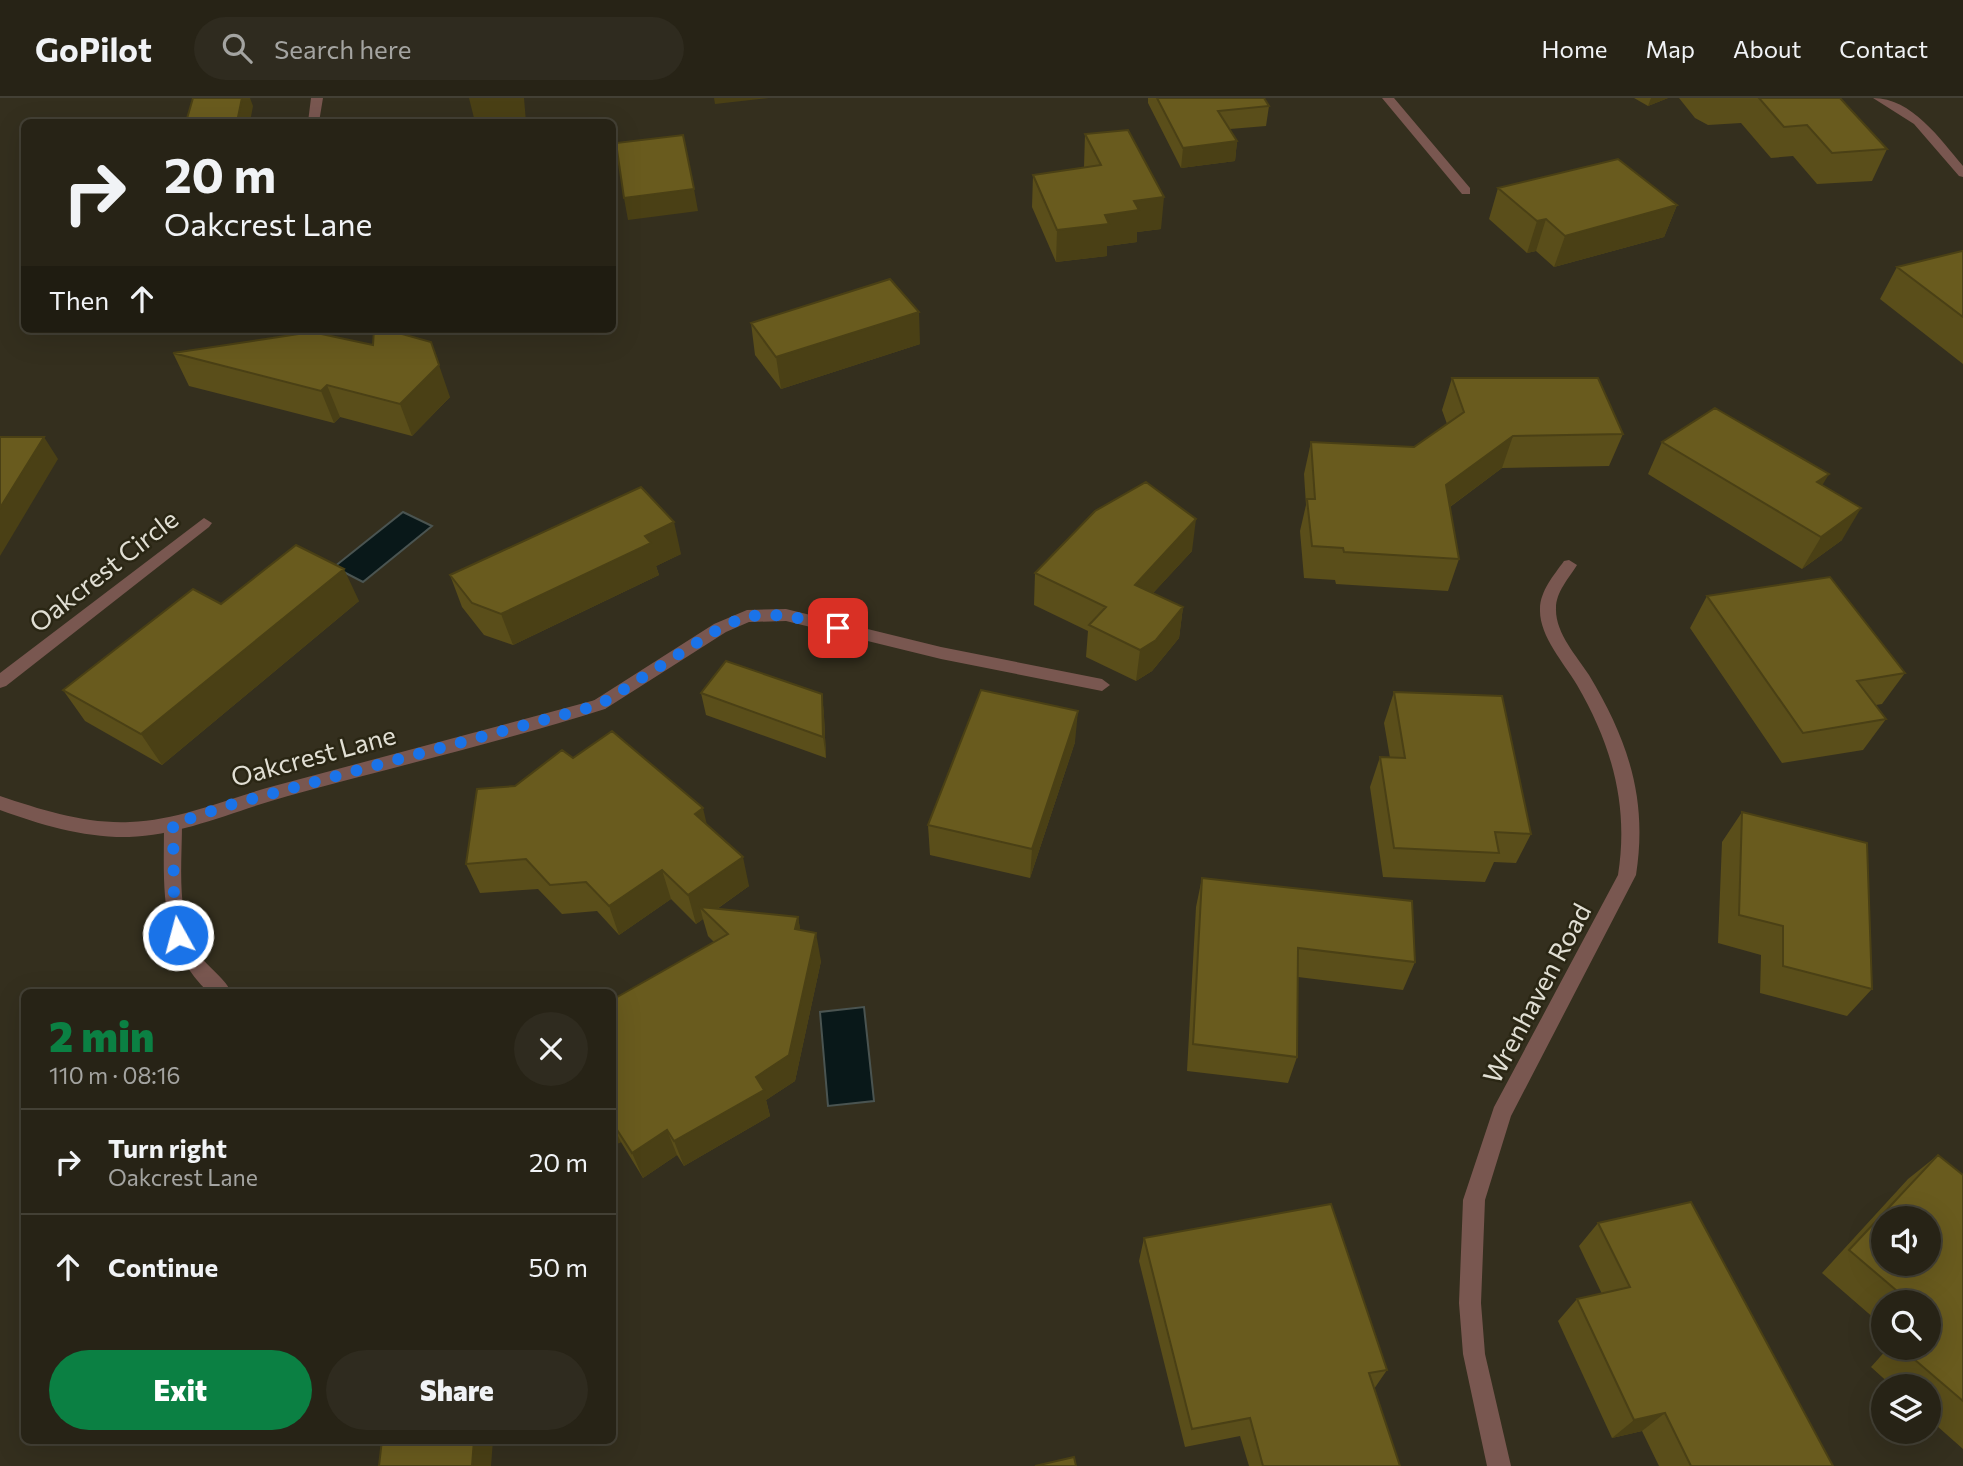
<!DOCTYPE html>
<meta charset="utf-8">
<style>
:root{--surface:#272316;--page:#2f2b1f;--text:#f1f3f6;--muted:#a4a4a1;--line:#434035;--accent:#0b8043}
body{margin:0;font-family:Commissioner,sans-serif;background:var(--page);color:var(--text);height:100vh;display:flex;flex-direction:column;font-size:26px;white-space:nowrap}
*{box-sizing:border-box;margin:0}
p{font-size:23px;color:var(--muted)}
.icon{flex:none;width:38px;height:38px;fill:none;stroke:currentColor;stroke-width:2;stroke-linecap:round;stroke-linejoin:round}
.map{position:relative;flex:1;overflow:hidden}
.sheet{position:absolute;left:21px;top:891px;width:595px;height:455px;display:flex;flex-direction:column;background:var(--surface);border-radius:10px;box-shadow:0 7px 28px #0002,0 0 0 2px var(--line)}
.sheet>*{flex:none}
.banner{position:absolute;left:21px;top:21px;width:595px;height:214px;border-radius:10px;box-shadow:0 7px 28px #0002,0 0 0 2px var(--line);background:#272316;color:var(--text);overflow:hidden}
.controls{position:absolute;left:1871px;top:1108px;display:grid;gap:14px}
.controls a{display:grid;place-items:center;width:70px;height:70px;border-radius:50%;background:var(--surface);box-shadow:0 7px 28px #0002,0 0 0 2px var(--line);font-size:35px}
.pin{position:absolute;display:grid;place-items:center;width:60px;height:60px;color:#fff;margin:-30px;border-radius:14px;box-shadow:0 4px 10px #0006}
.me{position:absolute;width:77px;margin:-38px;rotate:353deg;stroke-linejoin:round;filter:drop-shadow(0 0 5px #0008)}
.turn{display:flex;align-items:center;gap:24px;height:147px;padding:0 28px;font-size:32px}
.turn .icon{width:91px;height:91px;stroke-width:2.5}
.turn b{display:block;font-size:49px;line-height:60px}
.then{display:flex;align-items:center;height:66px;padding:0 28px;background:#0003;gap:14px;font-size:26px}
.round{display:grid;place-items:center;flex:none;width:74px;height:74px;border-radius:37px;background:var(--page)}
.head{display:flex;align-items:center;justify-content:space-between;height:119px;padding:0 28px}
h1{font-size:42px;font-weight:800;line-height:52px;color:var(--accent)}
.primary-button{display:flex;gap:14px;margin-top:auto;padding:14px 28px}
.primary-button a{flex:1;height:80px;border-radius:42px;background:var(--accent);color:#fff;font-size:28px;font-weight:800;line-height:80px;text-align:center}
.primary-button a+a{background:var(--page);color:var(--text)}
ul{padding:0;list-style:none}
li{display:flex;align-items:center;gap:21px;height:105px;padding:0 28px;border-top:2px solid var(--line)}
li div{flex:1}
li b{display:block;font-size:26px}
li em{font-style:normal}
header{display:flex;align-items:center;gap:42px;box-sizing:border-box;height:98px;padding:0 35px;background:var(--surface);border-bottom:2px solid var(--line)}
header strong{font-size:33px}
nav{display:flex;gap:38px;margin-inline-start:auto;font-size:24px}
.search{width:490px;height:63px;background:var(--page);display:flex;align-items:center;gap:18px;box-sizing:border-box;padding:0 24px;border-radius:38px;color:var(--muted);font-size:26px}
.map>svg:first-child{display:block}
</style>
<header>
<strong>GoPilot</strong>
<div class="search"><svg class="icon" aria-label="search" viewBox="0 0 24 24"><circle cx="10" cy="10" r="6"/><path d="M15 15l6 6"/></svg>Search here</div>
<nav><a>Home</a><a>Map</a><a>About</a><a>Contact</a></nav>
</header>
<div class="map">
<svg width="1963" height="1368" viewBox="0 0 1963 1368">
<rect width="100%" height="100%" fill="#342f1e"/>
<!-- water -->
<path fill="#091819" stroke="#4a5451" stroke-width="2" d="M403 414 432 428 363 484 334 469Z
M864 909 874 1003 828 1008 820 914Z"/>
<g fill="none" stroke-linecap="round" stroke-linejoin="round">
<!-- service -->
<path fill="#795750" fill-rule="evenodd" d="M311 0H323L319 24H308Z
M1382 0H1394L1470 90V96H1462Z
M786 511 941 549 1102 581 1110 587 1102 593 941 561 786 523 749 524 726 534 605 611H593L591 607 593 603 714 526 747 512Z
M173 719 179 721 182 726C182 766 176 815 196 852 205 868 224 878 231 894H208C158 845 164 791 164 726L167 721Z"/>
<!-- minor -->
<path fill="#795750" fill-rule="evenodd" d="M1873 0C1912 0 1940 41 1963 68V79L1959 78 1914 26Z
M204 420 212 425 209 429 6 588 0 590V575Z
M1569 462 1577 467C1569 480 1556 494 1556 510 1555 535 1577 558 1589 577 1628 642 1648 701 1636 777L1511 1018 1485 1102 1481 1205 1485 1256 1511 1368H1487L1463 1256 1459 1205 1463 1102 1494 1009 1618 777C1629 708 1612 647 1577 587 1564 565 1539 538 1540 511 1540 493 1554 477 1564 463Z
M599 601 607 607 605 611C501 644 393 669 288 698 236 712 183 737 129 739 85 740 41 727 0 712V698C42 712 85 726 130 724 180 722 226 701 274 688 383 659 491 630 599 601Z"/>
</g>
<!-- wall -->
<path fill="#5a4e1a" d="M1148 0H1264L1269 8 1266 28 1230 31 1237 43 1235 63 1181 70 1148 5Z
M1634 0H1668L1648 8Z
M1679 0H1840L1887 51 1872 83 1817 86 1793 58 1771 60 1741 25 1708 27 1695 20Z
M1085 36 1161 131 1137 134V144L1107 148V158L1056 164 1032 109 1033 77 1084 69Z
M1498 90 1677 107 1664 139 1554 169 1536 153 1527 155 1489 121Z
M1963 153V266L1880 201 1897 169Z
M751 225 920 246 781 291 755 257Z
M173 255 450 299 412 338 340 319 334 325 189 288Z
M1452 280 1623 336 1609 368 1502 370 1450 409 1459 461 1448 493 1336 486 1335 482 1304 480 1300 433 1306 407 1304 376 1311 344 1414 349 1447 326 1442 312Z
M1662 344 1822 387 1842 442 1802 471 1648 376Z
M1192 453 1153 495 1183 509 1179 540 1152 573 1136 583 1086 559 1088 533 1034 507 1035 475Z
M681 456 656 468 659 477 513 547 484 537 462 509 450 477Z
M1707 498 1905 575 1882 606 1876 607 1886 621 1863 652 1782 665 1690 530Z
M359 503 162 667 85 623 63 592 221 506Z
M1394 594 1531 736 1516 765 1494 764 1485 784 1383 779 1370 689 1380 659 1390 660 1384 625Z
M701 595 822 596 824 618 826 660 706 617Z
M1075 644 1030 780 930 757 928 727Z
M515 688 706 726 749 788 717 811 798 819 800 832 821 863 795 983 766 1002 770 1018 684 1068 677 1057 643 1080 621 1044 612 1048V902L714 844 708 838 703 821 696 826 671 801 619 837 597 813 562 816 538 791 480 795 466 766Z
M1742 714 1872 891 1847 918 1760 895 1761 857 1718 845 1722 744Z
M1202 780 1415 864 1403 892 1298 879 1297 959 1288 985 1187 973 1196 809Z
M1938 1057 1963 1077V1351L1928 1320V1288H1892L1871 1269 1888 1250H1928V1204H1883V1228L1822 1175 1908 1081Z
M1598 1125 1833 1368H1659L1642 1333 1612 1340 1558 1223 1577 1201 1602 1196 1579 1148Z
M1144 1140 1387 1272 1374 1291 1400 1368H1249L1240 1338 1185 1349 1139 1163Z"/>
<!-- shaded-wall -->
<path fill="#4a4015" d="M242 0H250L253 8 250 24H237Z
M469 0H524L526 24H475Z
M714 0H769L715 6Z
M1651 0H1668L1648 8Z
M1237 43 1235 63 1181 70 1183 50Z
M694 91 698 113 628 122 624 100Z
M1164 99 1161 131 1137 134V144L1107 148V158L1056 164 1057 132 1105 117 1134 103Z
M1677 107 1664 139 1554 169 1565 138Z
M1546 121 1536 153 1527 155 1537 123Z
M919 214 920 246 781 291 776 259Z
M431 244 450 299 412 338 400 306Z
M327 287 340 319 334 325 321 293Z
M1513 338 1502 370 1436 419 1446 387Z
M44 339 58 361 0 458V410Z
M1829 376 1810 408 1817 384Z
M1861 410 1842 442 1802 471 1821 439Z
M1196 421 1192 453 1132 518 1135 487Z
M674 424 681 456 656 468 659 477 513 547 501 516 645 438Z
M344 471 359 503 162 667 141 636Z
M1183 509 1179 540 1152 573 1136 583 1140 552Z
M822 596 824 618 826 660 823 639Z
M1078 613 1075 644 1030 780 1032 751Z
M703 710 710 740 695 716Z
M743 759 749 788 708 817 700 809 703 821 696 826 688 797Z
M662 772 671 801 619 837 609 808Z
M798 819 803 847 795 831Z
M816 835 821 863 795 983 766 1002 770 1018 684 1068 674 1043 756 979Z
M612 1026 621 1044 612 1048Z
M667 1032 677 1057 643 1080 632 1055Z
M1665 1315 1642 1333 1612 1340 1634 1322Z
M474 1342H493L491 1368H472Z"/>
<!-- building -->
<path fill="#695b1e" stroke="#4a4015" stroke-width="2" fill-rule="evenodd" d="M193 0H242L237 24H186Z
M1157 0H1264L1269 8 1218 13 1237 43 1183 50Z
M1759 0H1840L1887 51 1832 55 1807 27 1784 29Z
M1128 32 1164 99 1134 103 1139 112 1105 117 1109 126 1057 132 1033 77 1101 67 1085 36Z
M683 37 694 91 624 100 616 45Z
M1618 61 1677 107 1565 138 1546 121 1537 123 1498 90Z
M1962 153H1963V219L1897 169Z
M890 181 919 214 776 259 751 225Z
M374 231H384L431 244 439 267 400 306 327 287 321 293 173 255 312 234 373 247Z
M1452 280H1598L1623 336 1513 338 1446 387 1459 461 1344 454 1343 450 1312 448 1307 401H1315L1311 344 1414 349 1464 314Z
M1715 310 1829 376 1817 384 1861 410 1821 439 1662 344Z
M0 339H44L0 410Z
M1146 384 1196 421 1135 487 1183 509 1156 542 1140 552 1089 527 1106 509 1035 475 1095 413Z
M641 389 674 424 645 438 651 445 501 516 472 505 450 477Z
M296 447 344 471 141 636 63 592 193 491 221 506Z
M1830 479 1905 575 1857 583 1886 621 1803 635 1707 498Z
M726 563 822 596 823 639 701 595Z
M981 592 1078 613 1032 751 928 727Z
M1394 594 1502 598 1531 736 1495 734 1499 755 1394 750 1380 659 1405 660Z
M612 633 703 710 695 716 743 759 688 797 662 772 609 808 586 784 550 787 526 761 466 766 477 691 515 688 562 652 573 660Z
M1742 714 1867 745 1872 891 1783 868V828L1739 817Z
M1202 780 1412 803 1415 864 1298 850 1297 959 1193 946Z
M700 809 798 819 795 831 816 835 789 957 756 979 764 992 674 1043 667 1032 632 1055 612 1024V902L728 836Z
M1938 1057 1963 1077V1303L1901 1250H1928V1204H1910L1849 1152ZM1883 1120H1928V1166H1883Z
M1691 1104 1833 1368H1691L1665 1315 1634 1322 1577 1201 1630 1189 1598 1125Z
M1331 1106 1387 1272 1369 1275 1400 1368H1263L1250 1320 1192 1331 1144 1140Z
M382 1342H474L472 1368H379Z
M1074 1359 1076 1368H1035Z"/>
<g fill="none" stroke-linecap="round" stroke-linejoin="round">
<!-- route -->
<path stroke="#1a73e8" stroke-width="12" stroke-dasharray="0 21.6" d="M178 837 174 804 173 726 233 706 599 607 720 530 747 518 786 517 838 530"/>
</g>
<g text-anchor="middle" dominant-baseline="central" stroke-width="5" stroke-linejoin="round" paint-order="stroke">
<!-- street labels -->
<g font-size="26" fill="#e1dfd4" stroke="#2a2614">
<text transform="translate(103 472) rotate(-38)">Oakcrest Circle</text>
<text transform="translate(313 657) rotate(-15)">Oakcrest Lane</text>
<text transform="translate(1536 895) rotate(-62)">Wrenhaven Road</text>
</g>
</g>
</svg>
<div class="controls">
<a><svg class="icon" aria-label="sound" viewBox="0 0 24 24"><path d="M4 9h4l5-4v14l-5-4H4zM17 9q2 3 0 6"/></svg></a>
<a><svg class="icon" aria-label="search" viewBox="0 0 24 24"><circle cx="10" cy="10" r="6"/><path d="M15 15l6 6"/></svg></a>
<a><svg class="icon" aria-label="layers" viewBox="0 0 24 24"><path d="M12 4l9 5-9 5-9-5zM3 14l9 5 9-5"/></svg></a>
</div>
<div class="pin" style="left:838px;top:530px;background:#d93025"><svg class="icon" aria-label="arrive" viewBox="0 0 24 24"><path d="M6 21V4h12l-3 4 3 4H6"/></svg></div>
<svg class="me" style="left:178px;top:837px" viewBox="-20 -20 40 40"><circle r="17" fill="#1a73e8" stroke="#fff" stroke-width="3"/><path d="M0-11L8 9 0 5-8 9z" fill="#fff"/></svg>
<div class="banner">
<div class="turn"><svg class="icon" aria-label="right" viewBox="0 0 24 24"><path d="M7 20v-9h11M14 6l5 5-5 5"/></svg><div><b>20 m</b>Oakcrest Lane</div></div>
<div class="then">Then<svg class="icon" aria-label="ahead" viewBox="0 0 24 24"><path d="M12 20V5M6 11l6-6 6 6"/></svg></div>
</div>
<section class="sheet">
<div class="head"><div><h1>2 min</h1><p>110 m · 08:16</p></div><a class="round"><svg class="icon" aria-label="close" viewBox="0 0 24 24"><path d="M6 6l12 12M18 6L6 18"/></svg></a></div>
<ul>
<li><svg class="icon" aria-label="right" viewBox="0 0 24 24"><path d="M7 20v-9h11M14 6l5 5-5 5"/></svg><div><b>Turn right</b><p>Oakcrest Lane</p></div><em>20 m</em></li>
<li><svg class="icon" aria-label="ahead" viewBox="0 0 24 24"><path d="M12 20V5M6 11l6-6 6 6"/></svg><div><b>Continue</b></div><em>50 m</em></li>
</ul>
<div class="primary-button"><a>Exit</a><a>Share</a></div>
</section>
</div>
